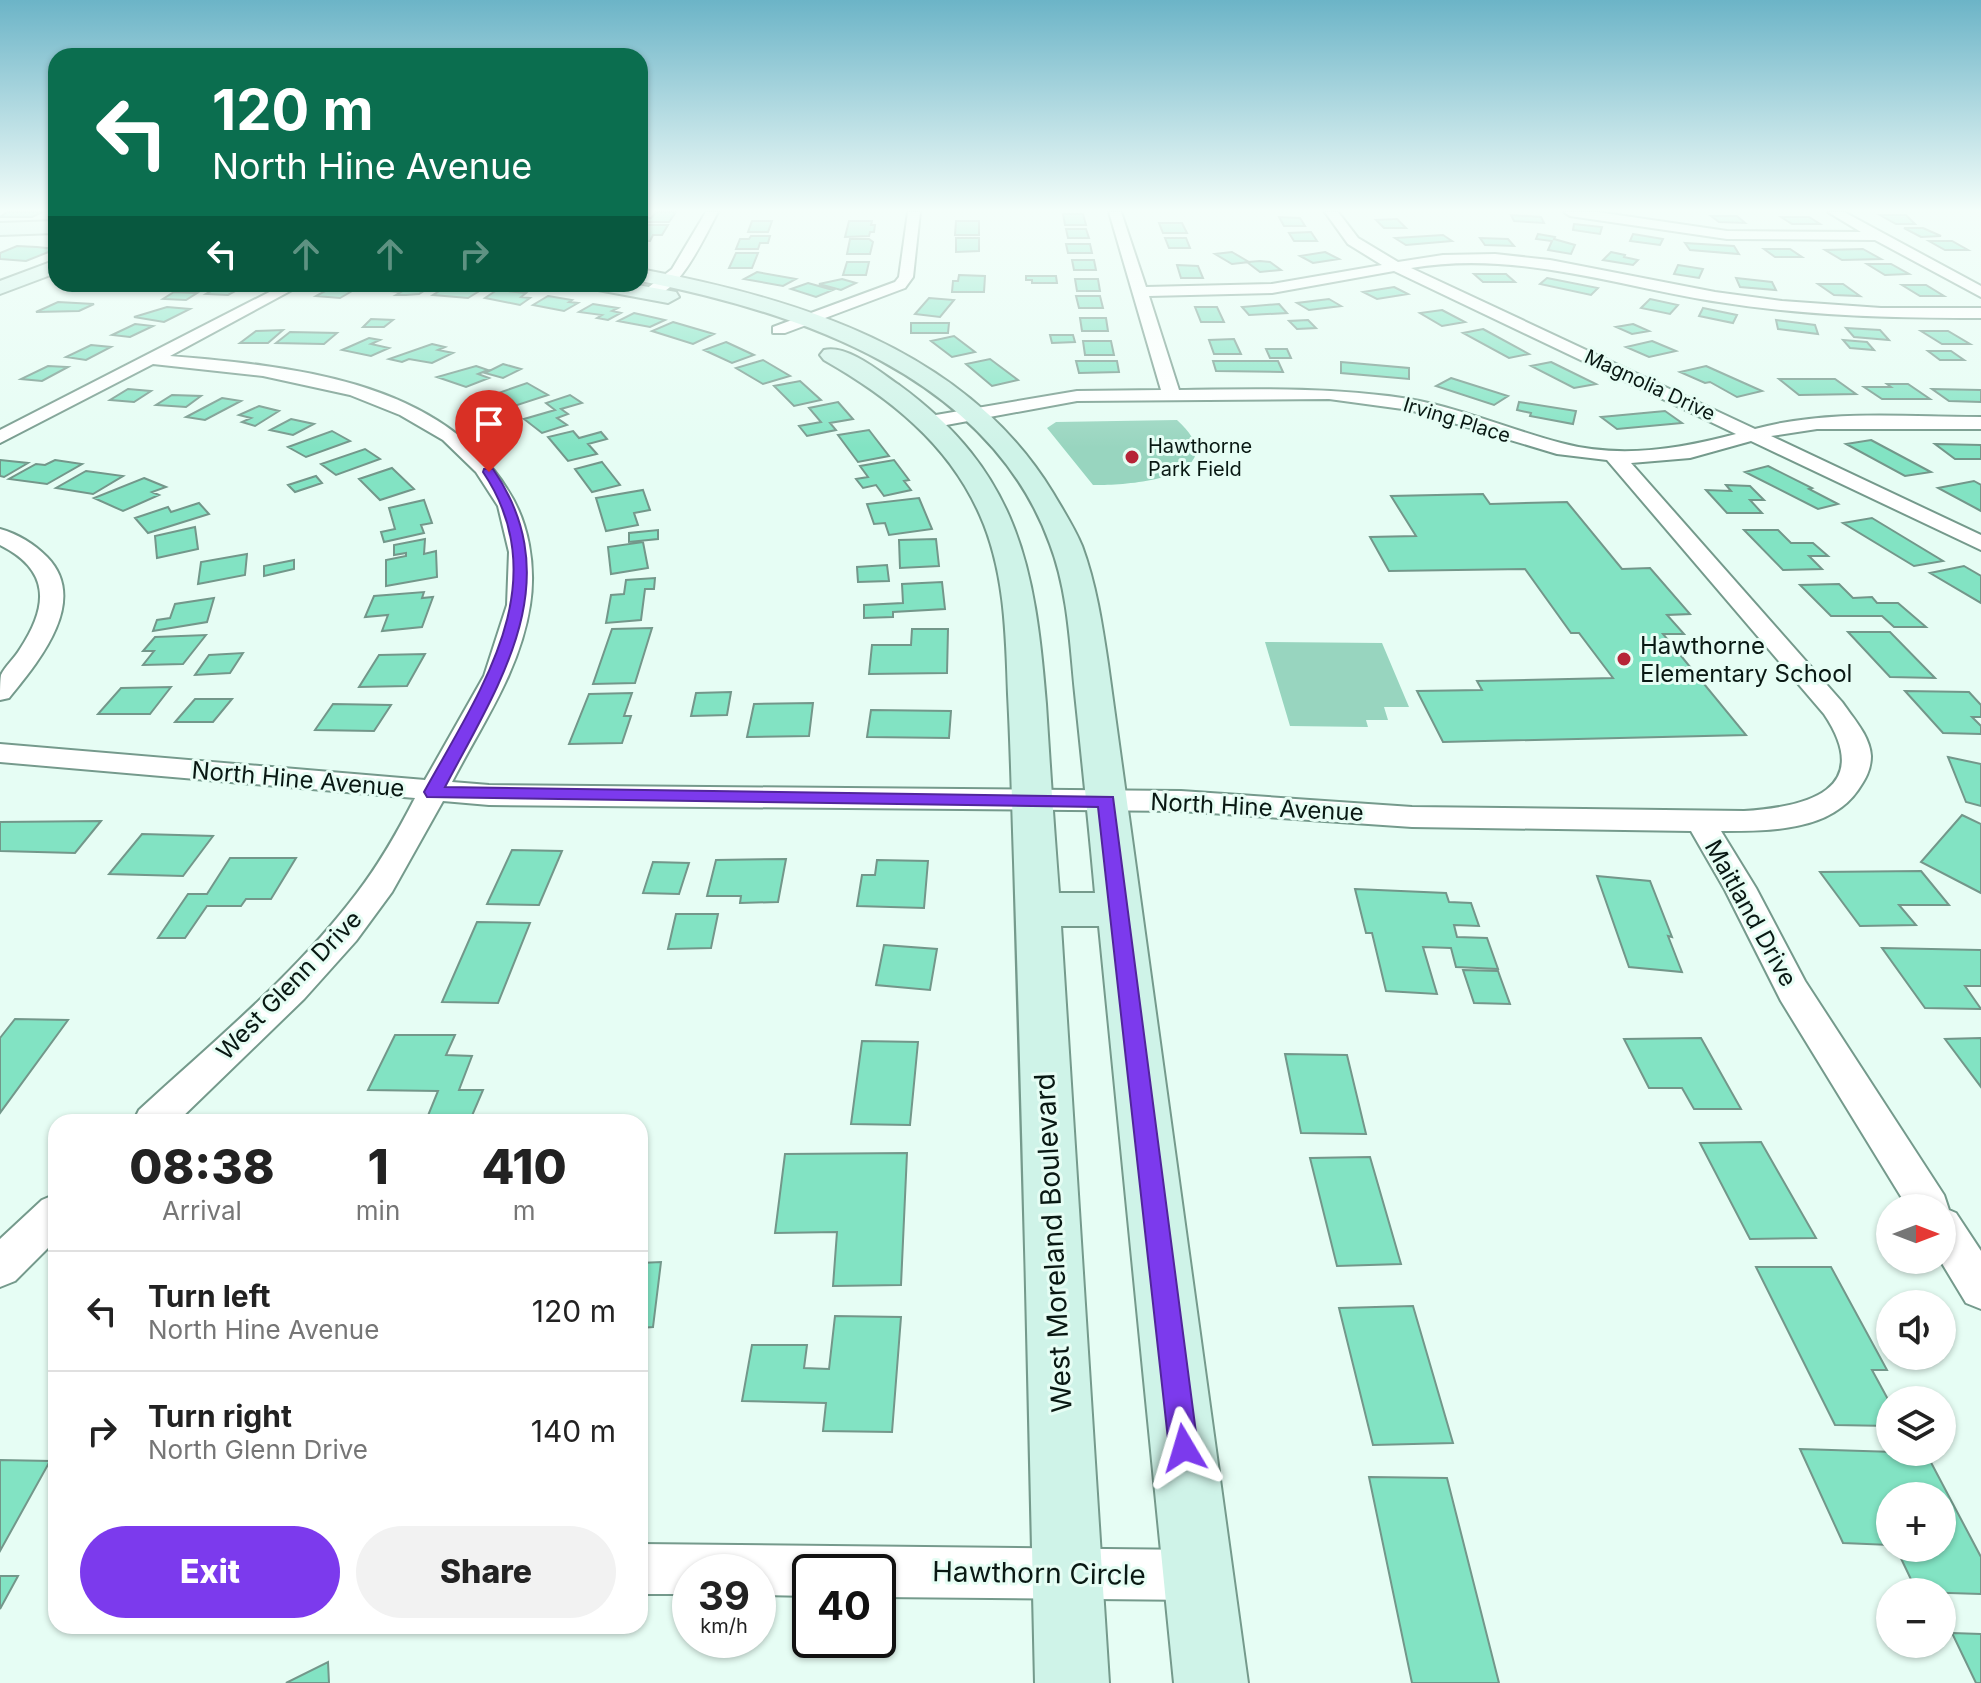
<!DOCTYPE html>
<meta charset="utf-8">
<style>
:root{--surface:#fff;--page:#f2f2f2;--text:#222;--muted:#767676;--line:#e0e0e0;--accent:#7c3aed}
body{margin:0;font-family:Inter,sans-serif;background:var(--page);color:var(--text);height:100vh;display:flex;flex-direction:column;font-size:30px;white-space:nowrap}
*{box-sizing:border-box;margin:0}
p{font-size:26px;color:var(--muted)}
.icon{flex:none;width:44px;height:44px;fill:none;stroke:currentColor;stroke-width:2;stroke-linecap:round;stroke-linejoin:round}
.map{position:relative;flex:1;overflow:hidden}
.sheet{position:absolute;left:48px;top:1114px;width:600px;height:520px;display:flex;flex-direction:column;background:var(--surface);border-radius:24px;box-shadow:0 2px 6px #0004}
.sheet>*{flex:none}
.banner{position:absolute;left:48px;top:48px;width:600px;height:244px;border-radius:24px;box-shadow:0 2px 6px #0004;background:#0b6e4f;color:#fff;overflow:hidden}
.needle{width:52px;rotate:90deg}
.fabs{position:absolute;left:1876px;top:1194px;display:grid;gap:16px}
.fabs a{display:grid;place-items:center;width:80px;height:80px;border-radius:50%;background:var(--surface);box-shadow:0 2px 6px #0004;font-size:40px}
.speed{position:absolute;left:672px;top:1554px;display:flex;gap:16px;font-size:40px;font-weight:700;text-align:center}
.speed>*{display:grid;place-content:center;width:104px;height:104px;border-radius:50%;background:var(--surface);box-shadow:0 2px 6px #0004;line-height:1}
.speed small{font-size:20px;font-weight:400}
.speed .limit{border:4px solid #111;border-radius:12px;background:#fff;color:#111}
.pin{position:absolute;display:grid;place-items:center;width:68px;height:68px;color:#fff;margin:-82px -34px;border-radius:50% 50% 50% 0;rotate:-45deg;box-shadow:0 0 8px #0007}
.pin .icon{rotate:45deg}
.me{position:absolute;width:88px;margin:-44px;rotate:353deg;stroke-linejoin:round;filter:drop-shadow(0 0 6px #0008)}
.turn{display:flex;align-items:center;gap:28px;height:168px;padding:0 32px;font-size:36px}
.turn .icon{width:104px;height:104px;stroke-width:2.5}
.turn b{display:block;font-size:56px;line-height:68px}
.lanes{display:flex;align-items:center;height:76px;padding:0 32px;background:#0003;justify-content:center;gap:40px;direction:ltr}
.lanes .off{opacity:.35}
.eta{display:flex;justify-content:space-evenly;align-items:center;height:136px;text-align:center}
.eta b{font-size:48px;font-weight:800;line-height:56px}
.action{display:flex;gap:16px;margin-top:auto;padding:16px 32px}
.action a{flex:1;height:92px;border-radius:48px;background:var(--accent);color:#fff;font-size:32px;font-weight:800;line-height:92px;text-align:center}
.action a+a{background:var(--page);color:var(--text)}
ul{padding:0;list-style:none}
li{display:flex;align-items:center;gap:24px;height:120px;padding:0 32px;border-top:2px solid var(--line)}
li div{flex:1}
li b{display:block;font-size:30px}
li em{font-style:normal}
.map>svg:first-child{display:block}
</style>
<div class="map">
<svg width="1981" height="1683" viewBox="0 0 1981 1683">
<rect width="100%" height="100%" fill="#e6fdf4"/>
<!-- green -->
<path fill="#98d5bf" d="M1177 420C1240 477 1129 486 1093 485L1047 428 1056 422Z
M1265 642 1382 643 1409 707H1384L1388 720H1366L1368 727 1290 726Z"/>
<!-- building -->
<path fill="#82e3c3" stroke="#73978a" stroke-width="2" d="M7 212H42L32 217H0Z
M656 212H676L669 222H640V218H651Z
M1063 214H1083L1086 225H1065Z
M1511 215 1541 217 1544 223 1514 221Z
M1880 215H1906L1915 224H1896Z
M1711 216H1737L1745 223 1719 222Z
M1279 217 1300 218 1305 226H1284Z
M1781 217H1809L1820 224H1792Z
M1397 219 1406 228H1384L1376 220Z
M752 221H772L768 232H748Z
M849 221H872L871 225H875L874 232H870L869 236 845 237Z
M956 221H979V235H955Z
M1159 223H1182L1187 233H1163Z
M1574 224 1602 227 1600 234 1573 230Z
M645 225H668L662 235H653L650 241H640V230Z
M1904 228H1923L1941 236 1921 237Z
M1066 229H1086L1089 238H1068Z
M1311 232 1317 241H1294L1289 233Z
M1538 234 1555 237 1554 239 1575 245 1571 254 1548 250 1552 241 1536 239Z
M1633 234 1663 239 1660 245 1630 241Z
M1443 235 1452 241 1406 245 1395 238Z
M751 236H770L768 243H760L758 249H736L740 239H749Z
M956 238H979V251L956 252Z
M1165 238H1186L1190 248H1169Z
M1480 238 1508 239 1514 246 1485 245Z
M850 239H869L873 242 870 254H847Z
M1929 241H1952L1968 250H1945Z
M1685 243 1734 246 1739 254 1690 250Z
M1066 244H1090L1092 253H1068Z
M17 246 37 247 56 249 26 261 0 259V253Z
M1764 249H1790L1802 257H1775Z
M1863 249 1881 259 1842 260 1825 250Z
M1232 252 1249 262 1232 264 1215 254Z
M1325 252 1339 259 1313 263 1300 256Z
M1611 252 1625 255 1624 257 1638 260 1633 265 1603 260Z
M736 253H758L752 268H729Z
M1072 260H1094L1096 270H1074Z
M1260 261 1270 262 1281 270 1260 272 1247 262Z
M847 262H869L866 275H843Z
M1867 264H1891L1909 274 1885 275Z
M1177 265 1198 266 1203 278H1181Z
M1678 265 1703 269 1699 278 1674 274Z
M757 272 796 279 783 286 744 279Z
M1474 274H1506L1515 282H1483Z
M959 275 985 276 984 292H952L953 281H958Z
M1026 276H1056L1057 283H1032V280H1026Z
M1547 278 1598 288 1591 295 1540 284Z
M1736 278 1772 282 1776 290 1740 287Z
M842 279 856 283 841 290 819 284Z
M1075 279H1098L1100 291H1077Z
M808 283 833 290 816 297 791 289Z
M224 284H248L228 295 206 294Z
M338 284H364L340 298 316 296Z
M388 284H415L430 287 419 294 406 295H396L401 292 378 290Z
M1818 284H1843L1860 296 1834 295Z
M1902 285H1926L1944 296H1920Z
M446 287 481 290 468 298 433 295Z
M1394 287 1408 294 1377 299 1363 292Z
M497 290 526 293 521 297 530 298 520 305 485 298Z
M174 292 197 293 186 300 163 299Z
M548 296 572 300 569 302 578 303 564 311 533 305Z
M1076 296H1100L1103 308H1079Z
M929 298 954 300 940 317 915 314Z
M1329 299 1341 306 1309 310 1297 303Z
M1650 299 1678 305 1670 314 1641 308Z
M58 302 94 304 79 311 36 312Z
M593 304 618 308 612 311 621 313 608 320 597 318 602 315 579 312Z
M1279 304 1287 313 1249 315 1242 307Z
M167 307 190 309 164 322 134 317Z
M1195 307H1217L1224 322H1201Z
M1703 308 1737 315 1733 323 1699 316Z
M1442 310 1465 322 1442 326 1420 313Z
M634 313 665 320 650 327 618 321Z
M1080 318H1106L1108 331H1082Z
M371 319 393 320 384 327H363Z
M1308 320 1316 328 1297 329 1289 321Z
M1776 320 1815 325 1818 334 1778 329Z
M673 322 714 334 693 344 652 331Z
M911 323H949L948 333H911Z
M135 324 153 326 130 337 112 335Z
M1633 324 1649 331 1632 334 1616 327Z
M1846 328 1880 330 1889 340 1854 337Z
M1483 329 1529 354 1509 358 1463 333Z
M283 330 268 343H240L256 331Z
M1921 331H1948L1970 344H1942Z
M290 332 337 333 324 344 276 343Z
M1050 335H1073L1075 342 1052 343Z
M954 336 975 352 952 357 931 341Z
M369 338 380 340 371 344 389 348 371 356 342 350Z
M1234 339 1241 354H1214L1209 340Z
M1843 340 1867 342 1874 350 1850 348Z
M1083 341H1111L1114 355H1085Z
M1652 341 1676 351 1649 357 1626 347Z
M726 342 754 355 732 363 704 350Z
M432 344 445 347 438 350 453 353 432 363 409 359 402 362 389 359Z
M91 345 111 347 86 360 66 357Z
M1266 349H1287L1291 358H1270Z
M1928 351H1951L1964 360H1940Z
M990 359 1018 380 992 386 966 364Z
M763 360 790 376 763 384 736 368Z
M1076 361H1117L1119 372 1079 373Z
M1213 361H1278L1283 372 1216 371Z
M1341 362 1409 368V379L1341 373Z
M1551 362 1596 384 1574 388 1531 366Z
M503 364 521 369 503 378 485 373Z
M48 366 68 367 42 381 21 379Z
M476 366 488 370 478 374 489 378 466 387 437 377Z
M1706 366 1762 391 1737 397 1710 382 1705 383 1680 372Z
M1451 378 1508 396 1494 405 1436 386Z
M1779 379H1835L1856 394 1799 395Z
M800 381 821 400 794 406 774 386Z
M527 383 548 395 508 408 487 397Z
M1887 384H1908L1930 399H1882L1864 387H1891Z
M128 389 151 391 134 402 110 400Z
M1932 389 1981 390V402L1949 401Z
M172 395 201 396 186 407 156 405Z
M570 395 582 403 561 409 568 414 557 418 567 425 542 433 524 419 555 410 546 403Z
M222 398 241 401 205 420 186 417Z
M838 402 853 419 830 423 836 430 807 436 799 426 821 422 809 408Z
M1519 402 1576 411 1573 424 1530 416 1531 413 1517 410Z
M259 406 279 411 255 426 242 422 251 418 239 415Z
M1665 411 1682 423 1617 429 1601 417Z
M291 419 314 424 293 435 270 430Z
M869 430 889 456 858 462 838 435Z
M332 431 350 441 306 457 288 447Z
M573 431 579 438 601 432 607 439 588 444 597 454 568 461 548 437Z
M1871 440 1931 472 1905 476 1846 444Z
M1935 444 1981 445V459H1955Z
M365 449 380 459 336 475 321 464Z
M0 460 28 463 4 477 0 476Z
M55 460 82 464 47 484 9 479 36 464 45 465Z
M894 460 909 480 904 481 911 490 884 496 876 485 863 488 856 479 868 477 860 466Z
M602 462 620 485 592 492 575 469Z
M1768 466 1812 488 1809 489 1838 504 1818 509 1745 472Z
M392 468 414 489 380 500 359 479Z
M86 471 123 476 93 494 56 488Z
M316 476 322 483 295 492 288 485Z
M144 478 166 487 152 492 159 495 123 511 94 498Z
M1974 481 1981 485V511L1938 488Z
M1726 485 1750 486 1764 500H1750L1762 513H1727L1706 490 1731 491Z
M643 490 650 510 634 513 638 525 606 531 596 498Z
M1483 494 1490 504 1567 502 1622 569 1650 568 1690 614 1667 615 1684 634H1663L1746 735 1443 742 1417 691 1482 690 1477 681 1613 678 1579 633H1571L1525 569 1389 571 1370 537 1416 536 1391 496Z
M919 498 932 529 889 535 885 523 874 524 867 504Z
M424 500 432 523 421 525 424 533 384 542 381 532 395 529 389 508Z
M199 503 209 514 148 533 135 518 168 507 171 512Z
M1872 518 1943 561 1914 566 1843 523Z
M195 527 198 549 157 558 155 536Z
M658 530V539L629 542V533Z
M1744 530H1778L1791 543H1813L1828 556H1809L1822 569 1783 570Z
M425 539 424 554 436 551 437 577 386 586V560L406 556V553L394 555V545Z
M936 539 939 566 900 568 899 540Z
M643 542 648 568 611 574 608 547Z
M247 554 245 575 198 584 201 562Z
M294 560V569L264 576V566Z
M887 565 889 581 858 582 857 567Z
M1964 566 1981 576V603L1930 573Z
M655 578 654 589H645L641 620 606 623 611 595 624 594 626 580Z
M942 582 945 609 893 612V617L864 618V605L903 603 902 584Z
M1839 584 1853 598 1872 597 1877 603H1898L1926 627H1894L1882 616H1831L1800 585Z
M424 592 422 598 433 597 422 627 382 631 388 615 365 617 374 596Z
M214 598 207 622 153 631 157 620 170 618 175 604Z
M652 628 635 683 593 684 612 629Z
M912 629H948L947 673 869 674 872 645H911Z
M1848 632H1890L1935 678 1890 677Z
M206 635 183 664 143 665 154 651H143L155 637Z
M243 653 230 673 195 675 209 655Z
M425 654 407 686 359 687 379 655Z
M171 687 150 714H98L121 688Z
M1905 691 1969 692 1981 705V717H1972L1981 726V734L1943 733Z
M731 692 727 715 691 716 696 693Z
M632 693 624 716H631L622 743 569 744 589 694Z
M195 699H232L213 722H175Z
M813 703 809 736 747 737 754 704Z
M333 704 391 705 374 731 315 730Z
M871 710 951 711 949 738 867 737Z
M1948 757 1981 764V806L1966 802Z
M1962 815 1981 824V893L1921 862Z
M101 821 75 853 0 851V822Z
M142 834 213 836 183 876 109 874Z
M512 850 562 851 539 905 487 904Z
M230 858H296L271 899H246L241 906H207L185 938H158L188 894H207Z
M786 859 778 902 740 903 741 896H707L716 860Z
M877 860 928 861 924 908 857 906 862 875H875Z
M653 862 689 863 679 894 643 893Z
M1921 871 1949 905H1899L1916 925 1860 926 1820 872Z
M1597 876 1650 881 1672 937 1668 936 1682 972 1629 967Z
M1355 889 1446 893 1449 902 1471 903 1479 926 1454 925 1457 937 1487 938 1498 969 1456 967 1451 948 1423 947 1437 994 1386 991 1372 933H1366Z
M676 914H718L711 948 668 949Z
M477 922 530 923 498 1003 442 1002Z
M884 945 937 949 930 990 876 985Z
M1882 948 1981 950V986H1965L1981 1009 1925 1008Z
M1463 970 1498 971 1510 1004 1474 1003Z
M15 1019 68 1020 0 1113V1038Z
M395 1035H455L446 1055 472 1056 459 1090H483L471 1118H427L438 1091 368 1090Z
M1701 1038 1741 1109H1694L1682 1088H1649L1624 1039Z
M1981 1038V1087L1945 1039Z
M862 1041 918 1042 910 1125 851 1124Z
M1285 1054 1347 1055 1366 1134 1301 1133Z
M1761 1142 1816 1238 1750 1239 1700 1143Z
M907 1153 901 1285 833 1286 837 1232 775 1233 785 1154Z
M1370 1157 1401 1264 1337 1266 1310 1158Z
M661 1262 653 1327 640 1328V1263Z
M1756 1267H1831L1887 1370H1872L1890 1403V1426L1835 1425Z
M1413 1306 1453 1443 1373 1445 1339 1308Z
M835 1316 901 1317 892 1432 823 1431 826 1403 742 1401 752 1345H807L804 1368 829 1369Z
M1800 1449 1926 1453 1981 1557V1594L1917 1592 1896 1548H1942V1496H1890V1545L1843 1543Z
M0 1460 50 1461 0 1551Z
M1369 1477 1447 1478 1499 1683H1412Z
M0 1576H18L0 1609Z
M1952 1633 1981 1634V1683H1976Z
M328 1662 329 1683H286Z"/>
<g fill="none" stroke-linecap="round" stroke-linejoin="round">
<defs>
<path id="street" d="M706 212H718C705 235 677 302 645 296V290L672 269Z
M908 212H920L913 277 905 288 785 333H773V327L895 282 899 277Z
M1109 212H1121L1146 287 1272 284 1382 265 1348 244 1325 212H1338L1358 238 1398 262 1443 255 1495 254 1550 260 1715 292 1782 301 1881 308H1981V318C1893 318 1806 316 1719 302 1616 286 1517 250 1411 268L1755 429C1828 409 1906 417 1981 417V429H1817L1771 436 1981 535V550L1751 441 1690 458 1631 463 1842 702C1853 718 1870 736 1871 756 1871 770 1865 780 1858 790 1829 832 1767 831 1721 831L1756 888 1805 981 1944 1195 1949 1210 1956 1213 1981 1251V1309L1966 1303 1940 1260 1942 1208H1908L1781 1001 1725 890 1691 831 1412 827 1181 811 489 805 443 801 392 892 356 941 304 999 177 1122H133L139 1110C214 1041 295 975 357 893 380 863 398 831 415 798L0 762V744L425 780 484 676 507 605 509 552 498 506 476 472 443 440 400 415 350 395 263 376 153 364 0 443V430L285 284H303L170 356C288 366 438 379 507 489 529 522 536 566 530 605 520 671 482 724 452 782L489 785 1181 791 1412 807 1744 811C1807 807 1875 790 1824 714L1607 460 1557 454 1410 410 1329 399 1077 401 930 428 923 426 921 422 930 416 1077 391 1161 390ZM1394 271 1736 434C1679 449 1620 459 1561 443 1511 430 1461 408 1409 399 1332 387 1256 389 1179 390L1149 296 1272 293Z
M1564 212H1597L1727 231 1861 232 1828 212H1844L1981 286V297L1875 240 1727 239 1570 216Z
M0 529C18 534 34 544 47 557 90 601 38 662 9 698L0 700C0 693 0 681 1 675 5 666 15 658 20 649 49 605 50 570 0 545Z
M56 1194V1240L15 1281 0 1287V1239L42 1200Z
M640 1544 1198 1550 1216 1557 1223 1575 1216 1593 1198 1600 878 1597V1572H810V1596L758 1595V1572H690V1594H640Z"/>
<path id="secondary" d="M56 221V233L0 235V223Z
M56 260V273L0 294V281Z
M640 269C796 298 966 349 1053 493 1063 510 1074 527 1082 546 1096 584 1102 624 1108 664L1248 1683H1174L1099 926H1061L1109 1683H1035C1029 1410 1023 1135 1014 862 1012 806 1011 750 1008 694 1006 634 1005 571 980 515 949 444 889 397 824 360L820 355 824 350C847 344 880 372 899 385 1018 472 1035 566 1046 704 1050 767 1054 830 1059 893H1095C1089 826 1082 760 1075 693 1070 644 1068 591 1050 544 989 376 799 312 640 281Z
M588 284H632L676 292 679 297 668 303 598 290Z"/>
</defs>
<!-- street casing -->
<use href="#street" stroke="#759a8c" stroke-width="4"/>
<!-- secondary casing -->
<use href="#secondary" stroke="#759a8c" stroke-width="4"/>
<!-- street -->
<use href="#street" fill="#fff" fill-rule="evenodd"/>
<!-- secondary -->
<use href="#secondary" fill="#cff3e8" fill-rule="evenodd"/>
</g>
<!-- sky -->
<linearGradient id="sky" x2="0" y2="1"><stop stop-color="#6cb4c7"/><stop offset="0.47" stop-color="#f4fefa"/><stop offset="1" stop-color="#f4fefa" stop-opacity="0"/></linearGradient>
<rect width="1981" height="448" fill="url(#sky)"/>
<!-- route -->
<path fill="#7c3aed" stroke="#51269a" stroke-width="2" d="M484 469H493C570 581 499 684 445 787L1113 797 1198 1448 1194 1458 1184 1462 1174 1458 1169 1448 1098 807 427 797 424 792C479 692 558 583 483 472Z"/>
<!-- markers -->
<g fill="#b62437" stroke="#e6fdf4" stroke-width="3">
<circle cx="1132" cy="457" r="8"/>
<circle cx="1624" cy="659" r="8"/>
</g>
<g text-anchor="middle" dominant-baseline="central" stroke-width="6" stroke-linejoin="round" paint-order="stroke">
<!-- far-street labels -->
<g font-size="20" fill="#091813" stroke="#e6fdf4">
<text transform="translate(1650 385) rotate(25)">Magnolia Drive</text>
<text transform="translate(1457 420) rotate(17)">Irving Place</text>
</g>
<!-- far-poi labels -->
<g font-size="20" fill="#091813" stroke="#e6fdf4" text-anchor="start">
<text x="1148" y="446">Hawthorne<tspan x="1148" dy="23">Park Field</tspan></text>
</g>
<!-- poi labels -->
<g font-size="24" fill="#091813" stroke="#e6fdf4" text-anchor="start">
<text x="1640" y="645">Hawthorne<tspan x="1640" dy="28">Elementary School</tspan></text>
</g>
<!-- street labels -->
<g font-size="24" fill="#091813" stroke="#e6fdf4">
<text transform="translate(298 779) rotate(5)">North Hine Avenue</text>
<text transform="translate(1257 807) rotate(3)">North Hine Avenue</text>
<text transform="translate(1751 913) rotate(61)">Maitland Drive</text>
<text transform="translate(289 985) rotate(-46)">West Glenn Drive</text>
</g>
<!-- near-street labels -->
<g font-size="28" fill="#091813" stroke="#e6fdf4">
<text transform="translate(1053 1243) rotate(-93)">West Moreland Boulevard</text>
<text transform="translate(1039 1573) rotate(1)">Hawthorn Circle</text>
</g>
</g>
</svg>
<div class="fabs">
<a><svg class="needle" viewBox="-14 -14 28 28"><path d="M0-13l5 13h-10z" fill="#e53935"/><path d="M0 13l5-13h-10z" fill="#767676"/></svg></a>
<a><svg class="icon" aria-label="sound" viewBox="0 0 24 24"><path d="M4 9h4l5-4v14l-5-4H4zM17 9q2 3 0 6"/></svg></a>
<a><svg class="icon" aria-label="layers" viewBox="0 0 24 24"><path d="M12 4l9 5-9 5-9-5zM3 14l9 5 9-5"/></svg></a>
<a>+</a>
<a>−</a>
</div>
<div class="speed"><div>39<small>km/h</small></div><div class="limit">40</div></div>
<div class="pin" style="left:489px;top:472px;background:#d93025"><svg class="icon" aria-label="arrive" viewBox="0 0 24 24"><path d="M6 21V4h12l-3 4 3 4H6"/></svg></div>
<svg class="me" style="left:1184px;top:1448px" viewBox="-20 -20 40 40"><path d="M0-17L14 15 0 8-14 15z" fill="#7c3aed" stroke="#fff" stroke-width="4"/></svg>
<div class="banner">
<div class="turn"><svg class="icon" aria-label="left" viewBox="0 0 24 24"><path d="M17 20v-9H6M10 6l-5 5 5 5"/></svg><div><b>120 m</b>North Hine Avenue</div></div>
<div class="lanes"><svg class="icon" aria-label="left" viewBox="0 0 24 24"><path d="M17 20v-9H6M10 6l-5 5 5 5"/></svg><svg class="icon off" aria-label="ahead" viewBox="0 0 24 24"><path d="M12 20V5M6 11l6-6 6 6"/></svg><svg class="icon off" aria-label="ahead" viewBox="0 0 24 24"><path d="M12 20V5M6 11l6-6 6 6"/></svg><svg class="icon off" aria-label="right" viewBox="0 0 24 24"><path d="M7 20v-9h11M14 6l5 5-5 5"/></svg></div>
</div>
<section class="sheet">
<div class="eta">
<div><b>08:38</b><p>Arrival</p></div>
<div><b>1</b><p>min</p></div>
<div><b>410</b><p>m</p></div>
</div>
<ul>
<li><svg class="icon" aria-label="left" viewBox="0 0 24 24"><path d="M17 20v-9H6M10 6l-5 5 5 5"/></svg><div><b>Turn left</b><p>North Hine Avenue</p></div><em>120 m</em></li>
<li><svg class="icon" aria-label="right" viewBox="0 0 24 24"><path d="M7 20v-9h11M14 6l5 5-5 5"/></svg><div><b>Turn right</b><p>North Glenn Drive</p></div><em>140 m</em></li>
</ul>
<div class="action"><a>Exit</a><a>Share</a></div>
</section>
</div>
